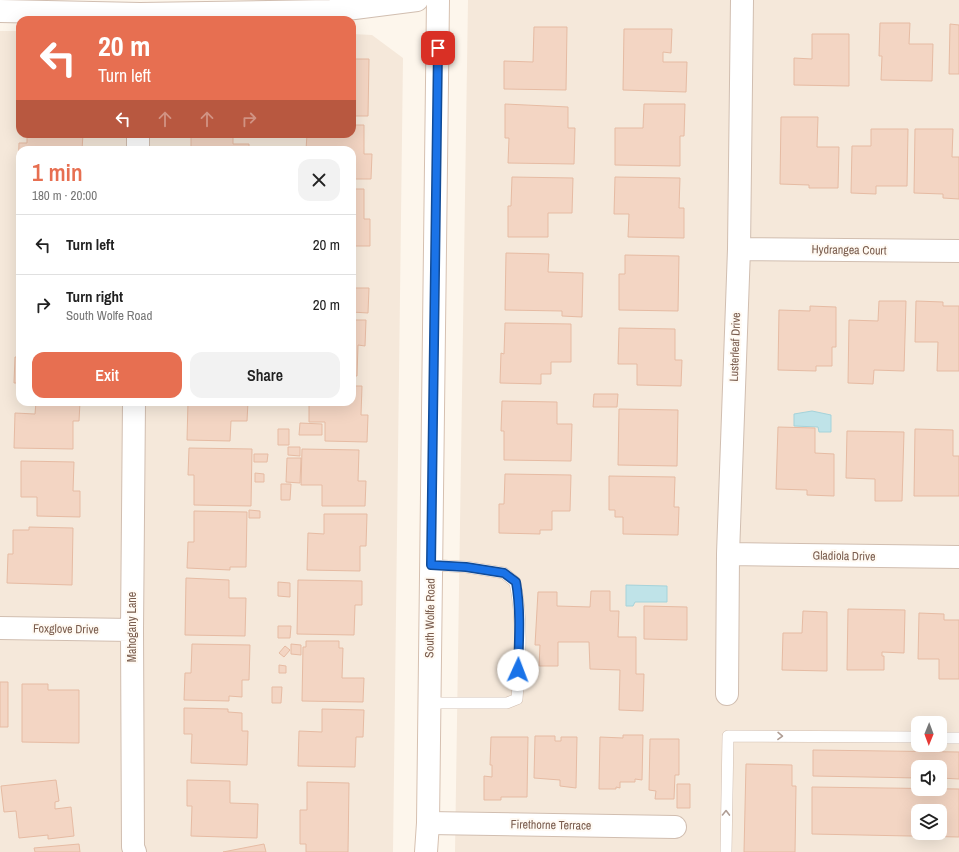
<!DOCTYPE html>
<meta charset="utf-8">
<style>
:root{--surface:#fff;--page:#f2f2f2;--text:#222;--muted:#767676;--line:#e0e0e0;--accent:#e76f51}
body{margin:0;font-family:"Archivo Narrow",sans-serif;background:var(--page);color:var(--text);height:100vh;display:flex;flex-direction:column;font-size:15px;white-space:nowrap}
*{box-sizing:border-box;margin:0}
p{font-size:13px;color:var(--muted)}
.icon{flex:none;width:22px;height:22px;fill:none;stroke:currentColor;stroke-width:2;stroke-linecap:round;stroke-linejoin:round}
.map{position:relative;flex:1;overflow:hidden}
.drawer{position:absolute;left:16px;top:146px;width:340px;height:260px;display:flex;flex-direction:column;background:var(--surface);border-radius:12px;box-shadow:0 4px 16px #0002}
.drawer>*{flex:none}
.banner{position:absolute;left:16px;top:16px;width:340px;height:122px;border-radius:12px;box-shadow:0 4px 16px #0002;background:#e76f51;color:#fff;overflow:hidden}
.needle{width:26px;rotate:181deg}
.fabs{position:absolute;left:911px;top:716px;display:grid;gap:8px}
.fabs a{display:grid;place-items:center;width:36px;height:36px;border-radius:8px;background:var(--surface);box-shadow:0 4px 16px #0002;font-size:20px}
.pin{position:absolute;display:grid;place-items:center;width:34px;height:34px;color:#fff;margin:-17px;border-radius:8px;box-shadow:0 2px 6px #0006}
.me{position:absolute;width:44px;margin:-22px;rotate:2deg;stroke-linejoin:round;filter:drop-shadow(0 0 3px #0008)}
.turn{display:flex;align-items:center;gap:14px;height:84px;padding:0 16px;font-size:18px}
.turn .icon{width:52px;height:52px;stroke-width:2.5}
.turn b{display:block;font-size:28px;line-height:34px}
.lanes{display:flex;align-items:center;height:38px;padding:0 16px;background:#0003;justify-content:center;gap:20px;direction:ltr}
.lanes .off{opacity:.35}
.round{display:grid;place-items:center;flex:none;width:42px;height:42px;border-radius:12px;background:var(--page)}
.head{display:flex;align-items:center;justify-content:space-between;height:68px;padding:0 16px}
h1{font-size:24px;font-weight:600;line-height:30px;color:var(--accent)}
.primary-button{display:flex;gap:8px;margin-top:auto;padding:8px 16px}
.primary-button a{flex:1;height:46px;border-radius:12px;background:var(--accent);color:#fff;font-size:16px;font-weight:600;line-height:46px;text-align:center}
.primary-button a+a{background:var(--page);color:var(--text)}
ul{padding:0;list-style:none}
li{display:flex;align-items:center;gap:12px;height:60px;padding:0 16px;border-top:1px solid var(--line)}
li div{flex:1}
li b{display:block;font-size:15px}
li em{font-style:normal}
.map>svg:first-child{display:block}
</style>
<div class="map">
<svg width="959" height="852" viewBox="0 0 959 852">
<rect width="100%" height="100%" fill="#fdf6ec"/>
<!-- residential -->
<path fill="#f5e8da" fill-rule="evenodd" d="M468 0H959V852H455ZM918 723H940V745H918ZM918 767H940V789H918ZM918 811H940V833H918Z
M0 31H20V134H352V34L372 35 403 58 393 852H0ZM20 150H352V402H20Z"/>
<!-- water -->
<path fill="#bfe3e8" stroke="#a5d3da" d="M812 411 831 415V432H819L818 427 794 426V414Z
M626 585 667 586V602H635L633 606H626Z"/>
<!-- building -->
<path fill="#f3d5c3" stroke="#e6bba3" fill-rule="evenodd" d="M880 23H910L909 44H933L932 81 881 80 882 56H879Z
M950 24 959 25V74H949Z
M534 27H567L566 90 504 89V61L533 62Z
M624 29H672L671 53 663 52V62H687L686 92 623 90Z
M812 34H849V86L794 85V58L812 59Z
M352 59H369L368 116H352Z
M505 104 568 107V128H575L574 164 508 163 509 138H505Z
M644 104H685L684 136H680V166L615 165V128H643Z
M781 117H818L817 147H839L838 188H809V185L780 184Z
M352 125H364V154H372L371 179H352V150H306L307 134H352Z
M871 129H908L907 186H876V194L851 193 852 146H871Z
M915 129H953L952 157H959V199L943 198V194L914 193Z
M27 134H83L82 150H20V177H18L19 143H27Z
M191 134H233V144H249V150H195V148H191Z
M512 177 573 178 572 213H548V237H508V206H511Z
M615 177 680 178 679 208H684V238L628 237 629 214H614Z
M352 189H364V219H370V246H352Z
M506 253 549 254 548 272 583 273 582 317 562 316V311L505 310Z
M625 255 679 256 678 311 619 310V274H625Z
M352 288H369L368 313 352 312Z
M879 301H906L904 371 874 370 873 384 848 383 849 320 878 321Z
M916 301 943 302V306H959V371H937L938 342H915Z
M810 306 836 307V347H832V366H816V371L778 370 779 310 810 311Z
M352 320H366L365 346 358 345 357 376H352Z
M505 323 571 324V362H551V374H541V384L500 383 501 353 504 354Z
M619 328 675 329V360H682L681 386 637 385V364H618Z
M20 339V383H14L15 357H20Z
M352 386H362L361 415H368L367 442 325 441V422H309V402H352Z
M594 394H618L617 407H593Z
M502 401 557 402V424H572L571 461 504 460V431H501Z
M36 402H80L79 421H73V449L14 448 15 413 35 414Z
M188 402H248L247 421H231L230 441 187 440Z
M619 409 678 410 677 466 618 465Z
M300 423 322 424V435H299Z
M778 427 815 428V453L834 454V496L807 495V490L776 489Z
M278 429H289V445H278Z
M915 429 953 430V456H959V496H914Z
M847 431 904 432 902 501H875V479L846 478Z
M288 447H300V456L288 455Z
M189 448 252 449 251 506 194 505V475H188Z
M302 449 359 450 358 481H366L365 506H322V485H301Z
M254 454H268L267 462H254Z
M287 458H301L300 483 286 482Z
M21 461 74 462 73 491H80V517L37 516V497H21Z
M255 473 264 474V482H255Z
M505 474 571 475 570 511H552V530H540V534L499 533V504H504Z
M609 476 675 477 674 507H679L678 535 623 534V517H615V510H609Z
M281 484H291L290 500H281Z
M249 510 260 511V518H249Z
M194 511 247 512 246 567H230V570L187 568 188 542H194Z
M324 514H367L366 546H360V571L307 570 308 533 324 534Z
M29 527 73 528 72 585 7 583 8 554H13V530H29Z
M186 578 229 580V598H246L245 636 185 635Z
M298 580 362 581V605H355L354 635 297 634Z
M278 582 290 583V597L278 596Z
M591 591H610V611H619L618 637H636V674H644L643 711 619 710 620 670 590 669 589 642H558V666H539L540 645H535L538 592H557V606L590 607Z
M644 606 687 607V640L644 639Z
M848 609 905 610 904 653 882 652V656H884V670H847Z
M803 611 827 612V671L782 670 783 633H802Z
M919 613 944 614V620H959V679H939V659H918Z
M278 626H291L290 638H278Z
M306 641H339V648H343L342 678H364L363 702 302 701 303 647H306Z
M192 644 250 645 249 680H242V697L229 696V701L184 700 185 673H191Z
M291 644 301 645V655L291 654Z
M285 646 290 650 284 657 279 653Z
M279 665 286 666V673H279Z
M0 682H8V727H0Z
M22 684H48V690H79V743L22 742Z
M272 687H282L281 703H272Z
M184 708 228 709V712L242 713V731H248L247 765 191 763 192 734H184Z
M322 709 364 710 363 737H356L355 767 298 766 299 731 322 732Z
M623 735H643L642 780 635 779V782H620V788L616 787V789H599L600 737 623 738Z
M535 736H555V741H561V737H577L576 788 560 786V780L534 778Z
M491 737H528L527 797H501V800H484V776L492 777V765H490Z
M650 739H679V775H675L674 799H655L656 791 649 790Z
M813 750 959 752V779L940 778V767H918V778L813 776Z
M746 764 792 765V786H796L795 852H744Z
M56 780 59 801 55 802V809L71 807 74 836 48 839V835L19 838 16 811 4 812 1 786Z
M187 780 230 781V803L258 804 257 838 191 836 192 806H187Z
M307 782 349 783 348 852H306V844H300V810H307Z
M677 784H690V808H677Z
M812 787 959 789V837L812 834ZM918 811H940V833H918Z
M79 844 80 852H35L34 848Z
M264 844 266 852H223Z"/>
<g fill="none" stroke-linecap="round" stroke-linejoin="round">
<defs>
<path id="service" d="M429 703H507L517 699C520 661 523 620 515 582L504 573 466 567 431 565
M940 738H959
M726 852 728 736 918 737"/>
<path id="minor" d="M138 150V134
M739 249 959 251
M134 402 132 630 133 847 135 852
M728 554 959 557
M0 628 132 630
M727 694 728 554 739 249 742 0
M428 823 675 827"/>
<path id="tertiary" d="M0 11 140 14 331 11 417 0"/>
<path id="secondary" d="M426 852 428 823 438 0"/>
</defs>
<!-- service casing -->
<use href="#service" stroke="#d1beb0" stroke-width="12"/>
<!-- minor casing -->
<use href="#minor" stroke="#d1beb0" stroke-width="24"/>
<!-- tertiary casing -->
<use href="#tertiary" stroke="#d1beb0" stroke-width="24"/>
<!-- secondary casing -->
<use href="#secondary" stroke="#d6c0b0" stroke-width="24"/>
<!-- service -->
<use href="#service" stroke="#fff" stroke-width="11"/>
<!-- minor -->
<use href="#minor" stroke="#fff" stroke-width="22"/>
<!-- tertiary -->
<use href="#tertiary" stroke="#fff" stroke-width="22"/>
<!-- secondary -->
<use href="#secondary" stroke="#fff" stroke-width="22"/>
</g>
<!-- one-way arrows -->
<defs><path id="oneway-chevron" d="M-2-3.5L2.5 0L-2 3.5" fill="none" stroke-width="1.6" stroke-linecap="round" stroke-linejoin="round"/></defs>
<g stroke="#af9d94">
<use href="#oneway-chevron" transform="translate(780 736) rotate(1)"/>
<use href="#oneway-chevron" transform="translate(726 813) rotate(-89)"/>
</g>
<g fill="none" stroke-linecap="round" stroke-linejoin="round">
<defs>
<path id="route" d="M438 48 431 565 466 567 504 573 516 582C521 611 519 640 518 670"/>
</defs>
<!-- route casing -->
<use href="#route" stroke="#114b97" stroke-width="10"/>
<!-- route -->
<use href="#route" stroke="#1a73e8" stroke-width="7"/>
</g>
<g text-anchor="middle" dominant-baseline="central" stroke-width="4" stroke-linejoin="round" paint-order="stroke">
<!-- street labels -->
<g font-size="12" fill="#7a5c4d" stroke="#fffaf3">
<text transform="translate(849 250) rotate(1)">Hydrangea Court</text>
<text transform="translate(735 347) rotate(-88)">Lusterleaf Drive</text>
<text transform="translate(844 556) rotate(1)">Gladiola Drive</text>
<text transform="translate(430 618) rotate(-89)">South Wolfe Road</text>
<text transform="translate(132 627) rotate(-90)">Mahogany Lane</text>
<text transform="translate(66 629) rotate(1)">Foxglove Drive</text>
<text transform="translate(551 825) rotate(1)">Firethorne Terrace</text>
</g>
</g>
</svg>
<div class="fabs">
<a><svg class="needle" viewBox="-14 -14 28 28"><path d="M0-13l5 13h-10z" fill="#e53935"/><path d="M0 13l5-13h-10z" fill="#767676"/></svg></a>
<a><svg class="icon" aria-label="sound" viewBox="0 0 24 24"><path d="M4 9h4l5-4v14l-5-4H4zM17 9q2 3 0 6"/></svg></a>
<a><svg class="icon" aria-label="layers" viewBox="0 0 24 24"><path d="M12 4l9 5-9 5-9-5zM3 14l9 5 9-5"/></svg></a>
</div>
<div class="pin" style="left:438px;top:48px;background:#d93025"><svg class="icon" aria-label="arrive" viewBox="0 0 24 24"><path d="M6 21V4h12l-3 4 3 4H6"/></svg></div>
<svg class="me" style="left:518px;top:670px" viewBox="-20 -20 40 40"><circle r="19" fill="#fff"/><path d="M0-13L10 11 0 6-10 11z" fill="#1a73e8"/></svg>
<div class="banner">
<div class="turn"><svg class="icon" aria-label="left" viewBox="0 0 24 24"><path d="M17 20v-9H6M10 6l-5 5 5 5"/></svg><div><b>20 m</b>Turn left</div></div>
<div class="lanes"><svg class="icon" aria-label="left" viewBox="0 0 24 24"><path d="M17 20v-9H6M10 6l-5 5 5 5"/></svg><svg class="icon off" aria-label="ahead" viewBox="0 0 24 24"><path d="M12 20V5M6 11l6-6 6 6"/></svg><svg class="icon off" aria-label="ahead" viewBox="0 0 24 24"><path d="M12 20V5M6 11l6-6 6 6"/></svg><svg class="icon off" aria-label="right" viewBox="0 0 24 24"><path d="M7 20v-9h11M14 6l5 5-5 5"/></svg></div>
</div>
<section class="drawer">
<div class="head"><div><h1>1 min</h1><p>180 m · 20:00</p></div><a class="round"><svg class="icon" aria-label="close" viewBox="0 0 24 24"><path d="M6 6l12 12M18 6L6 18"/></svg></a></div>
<ul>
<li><svg class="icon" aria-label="left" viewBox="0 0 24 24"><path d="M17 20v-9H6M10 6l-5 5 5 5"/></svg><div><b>Turn left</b></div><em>20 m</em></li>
<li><svg class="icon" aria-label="right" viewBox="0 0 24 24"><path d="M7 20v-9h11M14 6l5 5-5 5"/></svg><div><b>Turn right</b><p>South Wolfe Road</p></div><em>20 m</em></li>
</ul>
<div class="primary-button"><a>Exit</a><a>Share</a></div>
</section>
</div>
